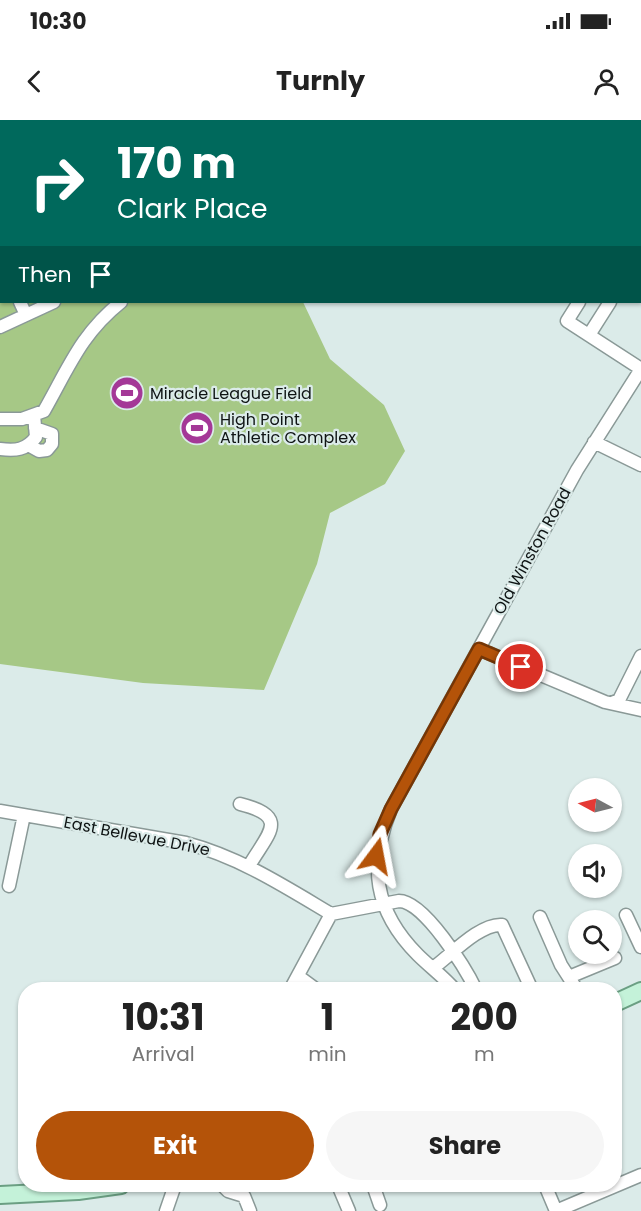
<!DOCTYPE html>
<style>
:root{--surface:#fff;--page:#f6f6f6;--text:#222;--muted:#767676;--accent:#b45309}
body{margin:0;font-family:Poppins,sans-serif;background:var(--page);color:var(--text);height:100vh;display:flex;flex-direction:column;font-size:22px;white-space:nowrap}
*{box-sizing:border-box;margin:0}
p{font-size:20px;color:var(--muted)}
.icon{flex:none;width:33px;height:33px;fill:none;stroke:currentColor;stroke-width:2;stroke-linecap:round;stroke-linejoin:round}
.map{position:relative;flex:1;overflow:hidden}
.side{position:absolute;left:18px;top:862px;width:604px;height:210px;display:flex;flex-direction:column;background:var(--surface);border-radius:24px;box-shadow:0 2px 4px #0004}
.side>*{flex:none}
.banner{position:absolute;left:0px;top:0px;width:642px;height:183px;box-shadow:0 2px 4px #0004;background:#00695c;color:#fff;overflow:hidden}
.needle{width:39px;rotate:277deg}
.tools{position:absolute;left:568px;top:658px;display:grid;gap:12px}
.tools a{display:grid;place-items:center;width:54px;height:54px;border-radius:50%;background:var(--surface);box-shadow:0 2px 4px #0004;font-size:30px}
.pin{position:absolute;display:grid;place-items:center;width:51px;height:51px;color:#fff;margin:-26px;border:3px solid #fff;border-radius:50%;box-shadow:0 2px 6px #0007}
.me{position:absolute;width:66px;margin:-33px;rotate:13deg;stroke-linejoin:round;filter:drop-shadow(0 0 4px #0008)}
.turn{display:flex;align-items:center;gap:21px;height:126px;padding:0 18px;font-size:27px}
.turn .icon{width:78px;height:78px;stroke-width:2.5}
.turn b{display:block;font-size:42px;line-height:51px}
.then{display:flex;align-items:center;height:57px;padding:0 18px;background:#0003;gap:12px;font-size:22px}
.eta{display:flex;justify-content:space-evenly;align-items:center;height:102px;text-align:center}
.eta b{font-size:36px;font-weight:700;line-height:42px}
.action{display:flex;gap:12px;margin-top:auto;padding:12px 18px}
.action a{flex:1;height:69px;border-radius:36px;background:var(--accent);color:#fff;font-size:24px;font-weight:700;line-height:69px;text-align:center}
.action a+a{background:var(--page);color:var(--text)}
.status{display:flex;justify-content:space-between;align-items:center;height:42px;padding:0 30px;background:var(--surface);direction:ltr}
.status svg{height:16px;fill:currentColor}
header{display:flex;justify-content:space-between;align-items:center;height:78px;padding:0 18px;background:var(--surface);font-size:27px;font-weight:700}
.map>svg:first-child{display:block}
</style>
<div class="status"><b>10:30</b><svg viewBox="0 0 49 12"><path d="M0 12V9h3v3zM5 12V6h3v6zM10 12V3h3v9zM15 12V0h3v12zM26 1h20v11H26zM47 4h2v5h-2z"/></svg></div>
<header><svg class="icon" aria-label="back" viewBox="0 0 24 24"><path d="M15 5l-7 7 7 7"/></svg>Turnly<svg class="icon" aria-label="person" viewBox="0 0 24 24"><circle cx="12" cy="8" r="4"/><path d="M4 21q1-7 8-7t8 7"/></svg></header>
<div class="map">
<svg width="641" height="1091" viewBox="0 0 641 1091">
<rect width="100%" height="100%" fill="#dbebe9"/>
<!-- grass -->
<path fill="#a6c886" d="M0 0 217 1 2 2V182H303L330 239 384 285 405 331 385 364 330 393 317 444 264 570 143 563 0 544Z"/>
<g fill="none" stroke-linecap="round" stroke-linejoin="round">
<defs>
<path id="minor" d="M286 0 289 2
M207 2 209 0
M640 129 641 130
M0 140 2 142
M20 182 26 195
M579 182 567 201 641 249
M0 207 54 182
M589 215 610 182
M0 299H22L44 291C69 247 81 214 121 182
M594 322 641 345
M30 326 39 331 47 330 52 324V314L35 308
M0 329C16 331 26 330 36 317L34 295
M479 529 605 582 641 590
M612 583 619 580 641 536
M240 684C291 697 268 713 249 746
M0 691 186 723C239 737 284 766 331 794
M9 766 24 695
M626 795 641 827
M540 797 561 845 577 870
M433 848C450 836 480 803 502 805L532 870
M298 856 317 870
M569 857 615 838
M290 870 331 794 399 781C424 781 466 849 476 870
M455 870C444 857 430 847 418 835 374 791 368 745 391 689L577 350 641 249
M222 1065 228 1071 244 1076 250 1091
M338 1065 349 1091
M373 1065 380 1085
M545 1065 556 1091
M166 1091 175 1065
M556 1091 641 1055"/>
<path id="major" d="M615 883 641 871
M0 1075 78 1071 121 1065"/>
</defs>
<!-- minor casing -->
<use href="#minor" stroke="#8a9997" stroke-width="15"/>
<!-- major casing -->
<use href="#major" stroke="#6b9f83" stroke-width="20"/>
<!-- minor -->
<use href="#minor" stroke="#fff" stroke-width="12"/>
<!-- major -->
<use href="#major" stroke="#c4f2d9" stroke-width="16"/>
</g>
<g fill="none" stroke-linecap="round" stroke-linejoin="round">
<defs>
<path id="route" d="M376 736 380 714 391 689 479 529 521 547"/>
</defs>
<!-- route casing -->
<use href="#route" stroke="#753606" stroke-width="15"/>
<!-- route -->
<use href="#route" stroke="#b45309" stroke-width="10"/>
</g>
<!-- icons -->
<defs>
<symbol id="stadium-disc" viewBox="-11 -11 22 22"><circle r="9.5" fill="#a43897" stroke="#dbebe9"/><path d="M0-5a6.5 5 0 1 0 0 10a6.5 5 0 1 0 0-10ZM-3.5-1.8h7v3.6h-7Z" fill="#fff"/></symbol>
</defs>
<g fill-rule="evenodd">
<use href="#stadium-disc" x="108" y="254" width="38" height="38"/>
<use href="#stadium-disc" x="178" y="289" width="38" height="38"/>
</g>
<g text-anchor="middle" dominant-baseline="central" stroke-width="4.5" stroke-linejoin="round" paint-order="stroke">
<!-- poi labels -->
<g font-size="16" fill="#0f1414" stroke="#dbebe9" text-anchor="start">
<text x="150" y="273">Miracle League Field</text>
<text x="220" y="299">High Point<tspan x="220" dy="18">Athletic Complex</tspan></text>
</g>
<!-- street labels -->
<g font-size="16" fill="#0f1414" stroke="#dbebe9">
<text transform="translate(532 431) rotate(-61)">Old Winston Road</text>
<text transform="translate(137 716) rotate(11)">East Bellevue Drive</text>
</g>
</g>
</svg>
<div class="tools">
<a><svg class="needle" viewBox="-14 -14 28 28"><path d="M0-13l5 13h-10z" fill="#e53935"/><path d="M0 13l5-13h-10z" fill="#767676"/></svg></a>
<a><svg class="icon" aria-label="sound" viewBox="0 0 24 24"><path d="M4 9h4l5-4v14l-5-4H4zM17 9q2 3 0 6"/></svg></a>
<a><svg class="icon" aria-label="search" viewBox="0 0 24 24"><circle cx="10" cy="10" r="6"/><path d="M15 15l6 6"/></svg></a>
</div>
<div class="pin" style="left:521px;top:547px;background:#d93025"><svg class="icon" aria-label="arrive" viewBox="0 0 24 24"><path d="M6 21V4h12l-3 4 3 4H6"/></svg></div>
<svg class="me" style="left:376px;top:736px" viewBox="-20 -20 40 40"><path d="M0-17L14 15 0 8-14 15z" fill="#b45309" stroke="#fff" stroke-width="4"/></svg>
<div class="banner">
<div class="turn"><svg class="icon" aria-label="right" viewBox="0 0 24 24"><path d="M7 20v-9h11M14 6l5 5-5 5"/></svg><div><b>170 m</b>Clark Place</div></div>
<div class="then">Then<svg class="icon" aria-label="arrive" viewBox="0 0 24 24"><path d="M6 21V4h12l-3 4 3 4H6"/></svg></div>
</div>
<section class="side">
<div class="eta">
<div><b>10:31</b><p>Arrival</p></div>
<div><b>1</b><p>min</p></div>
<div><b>200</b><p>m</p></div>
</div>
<div class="action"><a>Exit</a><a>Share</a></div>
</section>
</div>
